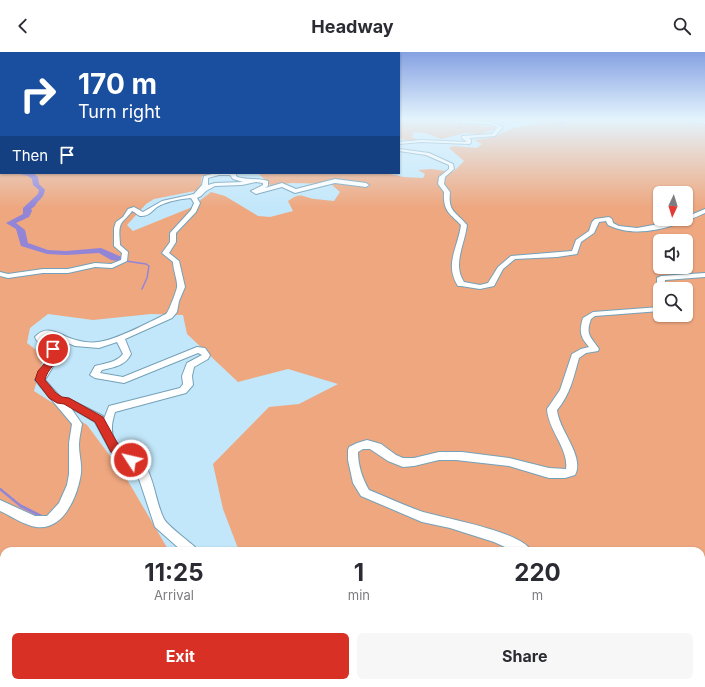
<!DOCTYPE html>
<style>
:root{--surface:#fff;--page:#f7f7f7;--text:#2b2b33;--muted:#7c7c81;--accent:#d93025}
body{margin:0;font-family:Inter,sans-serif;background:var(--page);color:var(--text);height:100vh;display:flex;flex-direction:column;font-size:15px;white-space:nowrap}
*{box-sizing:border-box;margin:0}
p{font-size:13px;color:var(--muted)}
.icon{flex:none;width:22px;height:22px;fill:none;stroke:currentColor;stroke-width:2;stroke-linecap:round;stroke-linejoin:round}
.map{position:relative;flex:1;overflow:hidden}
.drawer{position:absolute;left:0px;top:495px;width:705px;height:140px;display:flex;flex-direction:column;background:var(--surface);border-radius:12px 12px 0 0;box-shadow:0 1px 3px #0004}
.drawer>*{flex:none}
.hud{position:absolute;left:0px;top:0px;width:400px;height:122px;box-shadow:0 1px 3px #0004;background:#1a4fa0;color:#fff;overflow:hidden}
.needle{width:26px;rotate:184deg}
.fabs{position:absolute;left:653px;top:134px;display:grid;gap:8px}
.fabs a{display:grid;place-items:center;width:40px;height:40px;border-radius:6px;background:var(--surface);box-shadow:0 1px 3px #0004;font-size:20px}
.pin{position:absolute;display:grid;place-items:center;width:34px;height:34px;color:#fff;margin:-17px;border:2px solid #fff;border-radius:50%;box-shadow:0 1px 4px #0007}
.me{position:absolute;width:44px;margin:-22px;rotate:305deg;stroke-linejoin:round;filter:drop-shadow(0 0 3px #0008)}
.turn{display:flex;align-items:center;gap:14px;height:84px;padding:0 12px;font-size:18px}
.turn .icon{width:52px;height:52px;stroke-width:2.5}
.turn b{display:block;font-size:28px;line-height:34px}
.then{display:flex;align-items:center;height:38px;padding:0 12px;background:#0003;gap:8px;font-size:15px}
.eta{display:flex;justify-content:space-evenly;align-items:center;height:68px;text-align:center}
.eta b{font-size:24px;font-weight:700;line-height:28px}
.button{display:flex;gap:8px;margin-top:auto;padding:8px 12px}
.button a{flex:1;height:46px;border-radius:6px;background:var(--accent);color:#fff;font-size:16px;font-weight:700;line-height:46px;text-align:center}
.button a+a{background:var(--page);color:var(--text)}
header{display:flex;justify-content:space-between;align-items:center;height:52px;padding:0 12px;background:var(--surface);font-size:18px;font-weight:700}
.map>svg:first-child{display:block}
</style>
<header><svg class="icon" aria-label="back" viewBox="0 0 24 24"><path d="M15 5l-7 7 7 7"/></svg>Headway<svg class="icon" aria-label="search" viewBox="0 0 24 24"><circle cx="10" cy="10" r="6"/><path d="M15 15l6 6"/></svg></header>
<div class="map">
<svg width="705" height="635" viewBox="0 0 705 635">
<rect width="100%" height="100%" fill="#c2e7fa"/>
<!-- green -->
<path fill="#eea77f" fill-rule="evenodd" d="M399 67H452L453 70 495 75V77L480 82 465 81 441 87 426 81 414 80 412 85 418 88H404L399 85Z
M541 67H705V635H583L581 631H701V499H239L223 457 213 412 269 355 299 352 338 332 288 317 238 330 187 282 183 263 151 262 93 268 48 262 30 276 27 291 44 304 34 339 87 373 125 424 169 499H4V631H128L125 635H0V100L1 121H213L202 124 200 138 154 147 146 152 127 173 133 179 190 156 211 140 225 144 258 164 270 165 293 159 288 149C301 139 302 145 315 147 321 148 328 148 334 149L340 140 331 132 291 131 271 134 258 121H385L404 125 423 126 425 122 418 118 431 117 453 120 464 109 449 96 453 94 477 96 482 92 474 88 494 85 513 76 542 71ZM660 141H686V167H660ZM660 189H686V215H660ZM660 237H686V263H660Z
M312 631H513V635H315Z"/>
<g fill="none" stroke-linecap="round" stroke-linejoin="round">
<!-- stream-far2 -->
<path stroke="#9285d8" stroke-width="1.5" d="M126 209 146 212 149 214 147 226 142 237"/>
<!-- stream-far1 -->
<path stroke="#9285d8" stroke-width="2.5" d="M0 437 22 455"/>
<!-- stream -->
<path stroke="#9285d8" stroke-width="3" d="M21 454 43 465"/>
<!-- river -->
<path fill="#9285d8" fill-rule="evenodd" d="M559 67H564L563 72H559Z
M0 108H1V112H0Z
M16 121H33L38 125 39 132 45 138 43 144 36 152 35 154 31 157 32 159 29 165 16 171 25 178 28 191 48 198 66 199 101 196 124 206 125 208 124 210 111 208 99 201 66 203 47 202 21 194 16 177 6 171 23 162V156L38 142 39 138 33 133 32 127 28 124Z"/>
<defs>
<path id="minor" d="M464 67H470L467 69 490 70 503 75 495 84 469 86 471 88V91L469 92 421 90 399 92V90L421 88 467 90 462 86V84L492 82 498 75 489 72 461 71V69Z
M688 67 705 70V72L689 68Z
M0 89H1V92H0Z
M399 97 429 101 453 112 454 117 445 125 444 132 450 140C448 160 455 159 467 173 465 192 452 212 464 230L480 233 488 231 498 215 511 204 572 199 576 188 589 179 592 170 595 167 609 165 612 167 613 171 619 174 637 176 686 167V165L705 157V161C676 174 639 188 608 173L606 169 599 170 594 181 581 190 577 202 557 205 515 207 503 217 494 234 480 237 461 234H458C444 212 458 196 461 173 449 161 443 159 444 140L438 132 439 125 449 117V113L426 103 399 99Z
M216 121H235L237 125C248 128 257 126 268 129V134L265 136 282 131 296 137 335 127 366 131 369 133 366 135 335 131 295 141 282 135 256 142 251 139 263 133V131L256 130 242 133 215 134 206 139 201 144 197 146 200 151 196 160 176 181V190L169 201 179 209 185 235 179 249 177 260 172 266 125 287 131 302C125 314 114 315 102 318L100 321 123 325 197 295 205 296 210 303 208 307 194 315 192 324 193 333 186 341 115 360C102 401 133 393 147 417 155 432 156 451 164 467 167 473 188 489 195 495L197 499H182L155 475 137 421 127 411 111 400 95 370 71 356 82 372C81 379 79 386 79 393 79 403 82 412 81 421 78 443 64 479 36 475 24 473 11 464 0 459V448L35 464H47L59 451 67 433 69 422V391L72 372 35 328 49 307 52 301C46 295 37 292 35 285 48 270 62 285 76 288 82 290 92 291 98 290 114 289 150 270 166 262 168 261 177 238 177 235 178 230 173 217 173 210L162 201 170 190V181L191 158 194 151 191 146C180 147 167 149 157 155 152 159 148 165 140 164 137 163 135 160 132 159 129 164 123 168 121 172 118 178 120 187 120 193L128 200 127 209 112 216 95 215 68 221H43L8 226 0 224V220L8 222 43 217H68L95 211 111 212 121 208 122 201 114 194V176L116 170 123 165 128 157 134 155 143 160 162 149 194 142 202 133 204 124ZM219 123H230L233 127 243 130 215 131 208 133V126ZM48 283 75 294 99 296 117 290 123 302C116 311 105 311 95 314L90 323 95 326 124 331 198 301 202 303 187 311 182 324 183 332 180 336 109 354 104 367 103 364 69 347 61 346 45 328 57 308 60 300 51 290 44 286Z
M705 221V225L665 228V230L672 237H664L657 231V226L661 224Z
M660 255V259L595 264 591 267C585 283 591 285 599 297L598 299 586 301 579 306C574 324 570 343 557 358 559 379 585 404 575 423L565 426H549L509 414 456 408H439L414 414 403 415 388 409 370 397H363L358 400C358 413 362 426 369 438 387 445 405 454 423 460 444 466 523 480 531 499H514L494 490 450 476 422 470 361 444 353 431 348 408V398L349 395 357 391 367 388 381 392 396 403 403 406H414L439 400H462L509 406 549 416 566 417C569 397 548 378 547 357L560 338 572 302 581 297 589 295C580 285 579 279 583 266L593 260Z
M196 631H212L210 635H194Z"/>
</defs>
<!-- minor casing -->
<use href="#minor" stroke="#74a1b8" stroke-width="2"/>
<!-- minor -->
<use href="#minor" fill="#fff" fill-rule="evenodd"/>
</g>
<!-- sky -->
<linearGradient id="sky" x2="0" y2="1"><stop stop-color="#85a1e2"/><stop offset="0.43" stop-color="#e4f4fd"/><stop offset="1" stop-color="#e4f4fd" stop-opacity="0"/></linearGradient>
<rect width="705" height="156" fill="url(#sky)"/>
<!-- route -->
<path fill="#d93025" stroke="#8d1f18" d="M53 294 56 295 61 300C58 311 47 317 45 328L56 341 62 345 69 346 103 365 119 394 135 405 137 408 135 411 131 413 127 411 111 400 95 370 64 352 57 351 49 346 37 330 35 328 38 319 51 304 52 301 49 297Z"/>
</svg>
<div class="fabs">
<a><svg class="needle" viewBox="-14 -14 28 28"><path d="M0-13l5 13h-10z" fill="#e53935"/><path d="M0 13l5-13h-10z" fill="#7c7c81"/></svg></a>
<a><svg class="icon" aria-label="sound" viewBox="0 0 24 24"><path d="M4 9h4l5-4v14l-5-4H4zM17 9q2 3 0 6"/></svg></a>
<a><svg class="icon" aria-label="search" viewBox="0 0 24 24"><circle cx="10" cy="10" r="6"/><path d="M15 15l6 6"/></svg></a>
</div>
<div class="pin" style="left:53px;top:297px;background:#d93025"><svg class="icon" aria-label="arrive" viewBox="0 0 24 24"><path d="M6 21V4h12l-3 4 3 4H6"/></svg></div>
<svg class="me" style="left:131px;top:408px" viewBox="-20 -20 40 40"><circle r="17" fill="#d93025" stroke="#fff" stroke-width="3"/><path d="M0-11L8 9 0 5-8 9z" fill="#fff"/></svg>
<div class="hud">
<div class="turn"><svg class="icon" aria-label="right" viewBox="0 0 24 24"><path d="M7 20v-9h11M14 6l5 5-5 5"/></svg><div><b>170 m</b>Turn right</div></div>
<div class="then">Then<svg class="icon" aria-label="arrive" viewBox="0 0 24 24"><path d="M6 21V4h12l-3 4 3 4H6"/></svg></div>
</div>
<section class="drawer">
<div class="eta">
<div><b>11:25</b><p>Arrival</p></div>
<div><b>1</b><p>min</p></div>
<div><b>220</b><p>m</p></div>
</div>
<div class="button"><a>Exit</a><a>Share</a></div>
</section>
</div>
